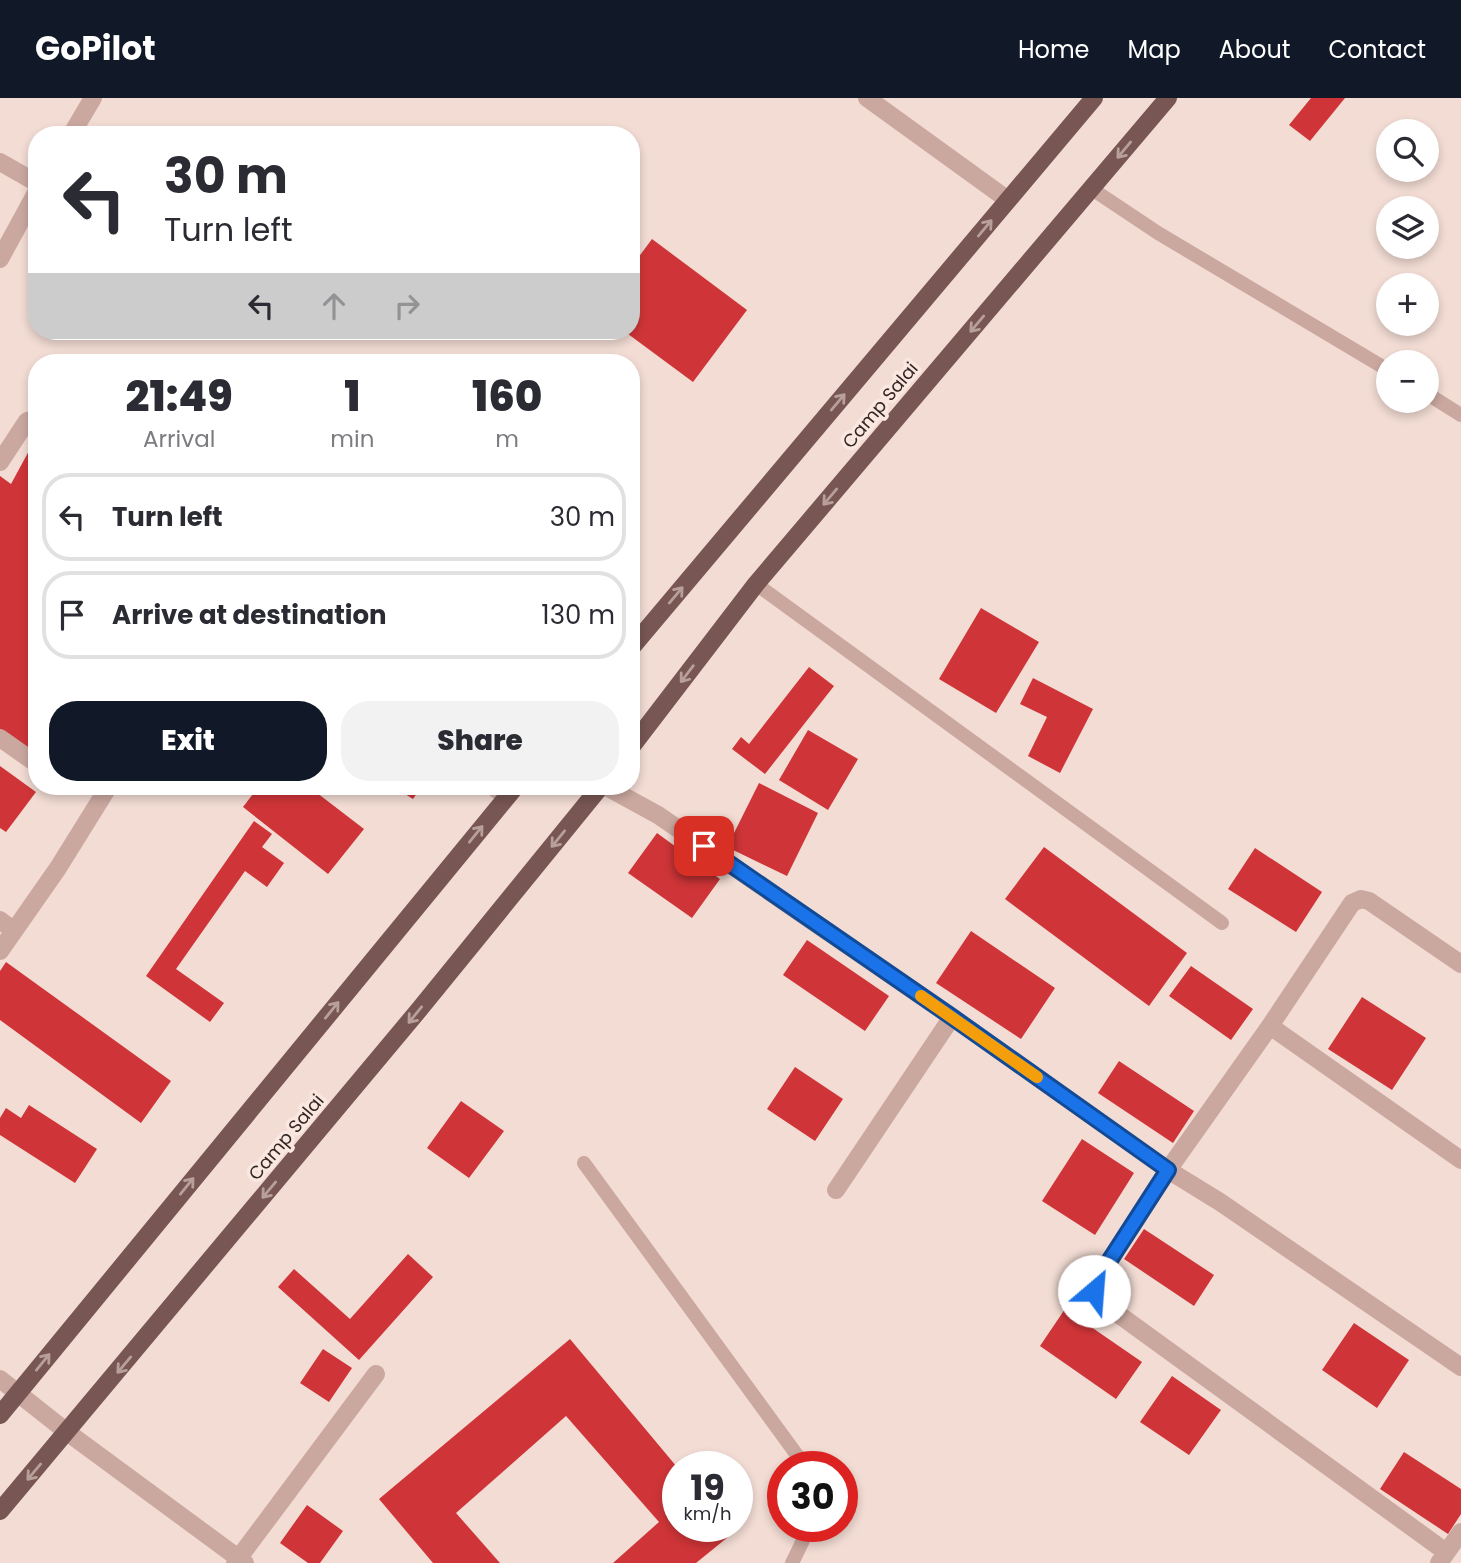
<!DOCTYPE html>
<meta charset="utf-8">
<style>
:root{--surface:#fff;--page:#f2f2f3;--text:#2b2b33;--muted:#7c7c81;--line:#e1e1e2;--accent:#111827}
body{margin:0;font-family:Poppins,sans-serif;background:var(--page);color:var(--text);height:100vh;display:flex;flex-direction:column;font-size:26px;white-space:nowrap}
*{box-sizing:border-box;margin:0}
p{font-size:23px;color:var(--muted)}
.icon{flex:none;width:38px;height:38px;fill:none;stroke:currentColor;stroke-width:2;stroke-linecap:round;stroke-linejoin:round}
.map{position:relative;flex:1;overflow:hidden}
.panel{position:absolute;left:28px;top:256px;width:612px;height:441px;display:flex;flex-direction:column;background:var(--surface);border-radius:28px;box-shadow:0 4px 10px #0003}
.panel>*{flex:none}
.banner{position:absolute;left:28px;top:28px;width:612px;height:214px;border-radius:28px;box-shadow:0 4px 10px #0003;background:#fff;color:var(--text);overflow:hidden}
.fabs{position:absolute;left:1376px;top:21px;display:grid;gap:14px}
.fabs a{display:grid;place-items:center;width:63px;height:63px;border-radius:50%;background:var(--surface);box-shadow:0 4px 10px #0003;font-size:35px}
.speed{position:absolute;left:662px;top:1353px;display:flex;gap:14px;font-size:35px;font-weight:700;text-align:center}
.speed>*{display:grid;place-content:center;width:91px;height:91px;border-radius:50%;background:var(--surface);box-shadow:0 4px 10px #0003;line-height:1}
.speed small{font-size:18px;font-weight:400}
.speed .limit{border:10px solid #d22;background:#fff;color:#111}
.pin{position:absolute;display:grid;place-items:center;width:60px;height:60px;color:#fff;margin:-30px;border-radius:14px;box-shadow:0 4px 10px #0006}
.me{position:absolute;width:77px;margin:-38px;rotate:27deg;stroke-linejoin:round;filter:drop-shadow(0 0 5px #0008)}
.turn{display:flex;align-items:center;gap:24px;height:147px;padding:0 21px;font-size:32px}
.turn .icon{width:91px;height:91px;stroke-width:2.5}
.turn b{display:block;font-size:49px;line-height:60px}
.lanes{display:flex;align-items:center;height:66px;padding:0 21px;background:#0003;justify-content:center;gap:35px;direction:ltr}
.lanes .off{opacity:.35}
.eta{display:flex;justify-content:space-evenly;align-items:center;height:119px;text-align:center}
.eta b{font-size:42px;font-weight:800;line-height:49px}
.primary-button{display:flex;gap:14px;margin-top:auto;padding:14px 21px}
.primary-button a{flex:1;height:80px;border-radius:28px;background:var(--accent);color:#fff;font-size:28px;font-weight:800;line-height:80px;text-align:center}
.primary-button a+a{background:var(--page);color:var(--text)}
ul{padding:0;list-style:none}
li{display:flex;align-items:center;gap:21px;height:88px;margin:0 14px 10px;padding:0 7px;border:4px solid var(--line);border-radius:28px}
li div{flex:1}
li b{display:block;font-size:26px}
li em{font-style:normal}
header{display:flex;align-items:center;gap:42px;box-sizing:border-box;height:98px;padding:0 35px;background:var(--accent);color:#fff}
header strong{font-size:33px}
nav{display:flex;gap:38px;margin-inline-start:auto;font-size:24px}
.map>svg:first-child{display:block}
</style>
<header>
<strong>GoPilot</strong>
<nav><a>Home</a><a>Map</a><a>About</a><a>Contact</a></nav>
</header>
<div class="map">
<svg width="1461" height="1465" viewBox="0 0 1461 1465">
<rect width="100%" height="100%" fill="#f2dcd4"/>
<!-- building -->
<path fill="#cf3538" d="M1311 0H1345L1310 43 1289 27Z
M652 141 747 212 693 284 624 233H632V168Z
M37 338V656L0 631V378L11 386Z
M981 510 1039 544 996 615 939 581Z
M809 569 834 588 765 676 732 651 741 639 749 646Z
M1033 580 1093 611 1060 675 1028 658 1047 619 1020 606Z
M808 632 858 661 828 712 779 682Z
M0 668 36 694 6 734 0 730Z
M759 685 818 715 787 778 727 749Z
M259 688H308L364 731 328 776 243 709Z
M392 688H422L413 701Z
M254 723 272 736 262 749 284 765 267 789 245 773 176 871 224 905 210 924 146 878Z
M657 735 720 781 692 820 628 775Z
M1044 749 1187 855 1149 908 1005 801Z
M1255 750 1322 794 1296 834 1228 791Z
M971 833 1055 890 1021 941 936 885Z
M807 842 889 898 865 933 783 877Z
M6 864 171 983 141 1025 0 922V873Z
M1191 868 1253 911 1231 942 1169 898Z
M1362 899 1426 940 1392 992 1328 951Z
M1119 963 1194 1013 1173 1045 1098 995Z
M795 969 843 1001 815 1043 767 1011Z
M461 1003 504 1033 469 1080 427 1050Z
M29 1007 97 1051 75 1085 0 1037V1020L6 1010 21 1020Z
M1082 1041 1134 1075 1095 1137 1042 1103Z
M1144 1131 1214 1177 1194 1208 1124 1161Z
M408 1156 433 1179 359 1262 278 1189 294 1171 350 1221Z
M1065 1211 1142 1264 1116 1301 1040 1248Z
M1354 1225 1409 1262 1377 1310 1322 1272Z
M570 1241 677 1369V1428H727L733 1435 696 1465H613L659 1424 566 1318 456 1415 500 1465H433L379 1401Z
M323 1251 352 1270 329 1304 300 1285Z
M1172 1278 1221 1312 1189 1357 1140 1324Z
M1404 1354 1461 1391V1416L1448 1436 1380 1391Z
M307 1407 343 1433 320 1465H308L280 1445Z"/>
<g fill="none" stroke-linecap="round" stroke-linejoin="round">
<!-- service -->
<path stroke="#caa8a0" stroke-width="14" d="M1092 91 1158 135 1388 272
M1426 295 1461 317
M756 486 1222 825
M584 1065 805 1368
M792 1465 810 1428"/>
<!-- minor -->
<path stroke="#caa8a0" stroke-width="18" d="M867 0 1008 102
M71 37 93 0
M0 64 37 85
M0 161 37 93
M0 364 27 323 37 320
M0 640 37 666
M492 688 507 699
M605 688 658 717 952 919 1168 1072 1220 1104 1461 1269
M0 822 14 833
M0 853 58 770 109 688
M1270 928 1352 805 1361 801 1369 803 1461 866
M836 1092 952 919
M0 1281 67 1334 245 1465
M1446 1454 1107 1208 1097 1200 1094 1187 1168 1072 1270 928 1461 1062
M235 1465 376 1276
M1439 1465 1461 1434"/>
<!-- primary -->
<path stroke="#775653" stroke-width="18" d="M632 549 1094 0
M632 648 756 486 1168 0
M0 1317 516 688
M0 1413 418 913 601 688"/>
</g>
<!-- one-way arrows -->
<defs><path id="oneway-shaft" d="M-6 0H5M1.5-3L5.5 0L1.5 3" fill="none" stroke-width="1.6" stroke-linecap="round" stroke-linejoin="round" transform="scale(1.75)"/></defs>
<g stroke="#b89f9a">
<use href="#oneway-shaft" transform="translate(1124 52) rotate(130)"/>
<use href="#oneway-shaft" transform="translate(985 130) rotate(-50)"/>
<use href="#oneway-shaft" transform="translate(977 226) rotate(130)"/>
<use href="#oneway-shaft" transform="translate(838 304) rotate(-50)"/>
<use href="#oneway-shaft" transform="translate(830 399) rotate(130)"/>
<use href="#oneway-shaft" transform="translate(676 497) rotate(-50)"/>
<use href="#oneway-shaft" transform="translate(687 576) rotate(127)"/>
<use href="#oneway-shaft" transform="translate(476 736) rotate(-51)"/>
<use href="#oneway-shaft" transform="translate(558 741) rotate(129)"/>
<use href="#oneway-shaft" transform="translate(332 912) rotate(-51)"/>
<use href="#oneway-shaft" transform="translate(415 917) rotate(129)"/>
<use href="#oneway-shaft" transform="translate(187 1088) rotate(-51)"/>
<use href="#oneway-shaft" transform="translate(269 1092) rotate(130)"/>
<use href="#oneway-shaft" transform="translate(43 1264) rotate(-51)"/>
<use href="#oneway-shaft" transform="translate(124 1267) rotate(130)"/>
<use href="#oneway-shaft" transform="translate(34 1374) rotate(130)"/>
</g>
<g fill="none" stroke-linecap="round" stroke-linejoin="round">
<defs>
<path id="route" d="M704 748 952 919 1168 1072 1097 1182 1094 1193"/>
</defs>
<!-- route casing -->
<use href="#route" stroke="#114b97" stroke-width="18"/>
<!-- route -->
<use href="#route" stroke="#1a73e8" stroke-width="12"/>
<!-- slow -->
<path stroke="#f59e0b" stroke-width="12" d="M921 898 1037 979"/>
</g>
<g text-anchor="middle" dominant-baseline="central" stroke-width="7" stroke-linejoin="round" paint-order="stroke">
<!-- street labels -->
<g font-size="18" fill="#332524" stroke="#fae8e0">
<text transform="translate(880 307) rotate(-50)">Camp Salai</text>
<text transform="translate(286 1039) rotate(-50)">Camp Salai</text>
</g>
</g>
</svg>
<div class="fabs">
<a><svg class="icon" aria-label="search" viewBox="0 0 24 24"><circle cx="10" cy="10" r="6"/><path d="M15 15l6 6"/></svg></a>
<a><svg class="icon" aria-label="layers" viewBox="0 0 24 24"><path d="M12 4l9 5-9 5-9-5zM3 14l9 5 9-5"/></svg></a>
<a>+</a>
<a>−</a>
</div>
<div class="speed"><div>19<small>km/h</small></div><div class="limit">30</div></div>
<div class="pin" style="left:704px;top:748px;background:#d93025"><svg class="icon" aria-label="arrive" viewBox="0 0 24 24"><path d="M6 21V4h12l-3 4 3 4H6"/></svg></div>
<svg class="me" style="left:1094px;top:1193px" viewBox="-20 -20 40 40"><circle r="19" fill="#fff"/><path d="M0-13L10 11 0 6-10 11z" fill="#1a73e8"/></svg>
<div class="banner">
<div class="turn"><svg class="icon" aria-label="left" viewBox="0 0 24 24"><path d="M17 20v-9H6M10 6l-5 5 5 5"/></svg><div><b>30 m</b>Turn left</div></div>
<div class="lanes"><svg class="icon" aria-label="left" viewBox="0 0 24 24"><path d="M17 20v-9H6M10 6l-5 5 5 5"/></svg><svg class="icon off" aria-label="ahead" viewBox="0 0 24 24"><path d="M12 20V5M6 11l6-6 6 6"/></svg><svg class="icon off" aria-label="right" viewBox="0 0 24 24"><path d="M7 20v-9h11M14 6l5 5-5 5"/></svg></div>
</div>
<section class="panel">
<div class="eta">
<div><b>21:49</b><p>Arrival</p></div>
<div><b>1</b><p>min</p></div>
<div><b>160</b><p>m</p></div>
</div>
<ul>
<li><svg class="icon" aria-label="left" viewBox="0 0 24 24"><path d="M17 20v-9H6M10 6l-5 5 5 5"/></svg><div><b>Turn left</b></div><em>30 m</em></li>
<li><svg class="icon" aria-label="arrive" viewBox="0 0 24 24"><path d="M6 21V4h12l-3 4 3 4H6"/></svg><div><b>Arrive at destination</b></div><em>130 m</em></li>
</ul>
<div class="primary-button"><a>Exit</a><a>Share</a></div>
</section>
</div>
